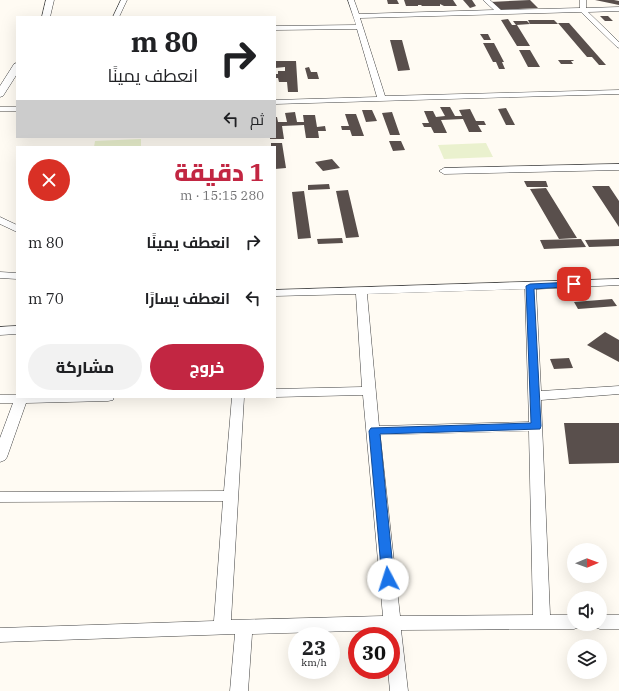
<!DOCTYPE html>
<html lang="ar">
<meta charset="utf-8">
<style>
:root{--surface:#fff;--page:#f2f2f2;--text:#202124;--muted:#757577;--accent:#c22642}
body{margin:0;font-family:"IBM Plex Serif",Cairo,serif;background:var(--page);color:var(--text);direction:rtl;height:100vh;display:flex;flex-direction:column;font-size:15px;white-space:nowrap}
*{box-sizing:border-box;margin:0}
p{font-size:13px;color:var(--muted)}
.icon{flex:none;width:22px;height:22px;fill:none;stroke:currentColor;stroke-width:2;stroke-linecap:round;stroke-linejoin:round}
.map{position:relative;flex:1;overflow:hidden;direction:ltr}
.drawer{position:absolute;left:16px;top:146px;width:260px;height:252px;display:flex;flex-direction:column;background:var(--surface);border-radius:0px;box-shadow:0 4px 16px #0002;direction:rtl}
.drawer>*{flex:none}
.hud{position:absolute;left:16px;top:16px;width:260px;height:122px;border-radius:0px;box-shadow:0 4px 16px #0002;direction:rtl;background:#fff;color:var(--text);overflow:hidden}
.needle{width:26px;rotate:89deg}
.buttons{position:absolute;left:567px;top:543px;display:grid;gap:8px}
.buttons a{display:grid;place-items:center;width:40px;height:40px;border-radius:50%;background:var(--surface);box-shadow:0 4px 16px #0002;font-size:20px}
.speed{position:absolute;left:288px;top:627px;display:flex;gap:8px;font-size:20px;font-weight:700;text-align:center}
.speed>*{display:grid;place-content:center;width:52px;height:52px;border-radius:50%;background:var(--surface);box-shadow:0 4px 16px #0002;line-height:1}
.speed small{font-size:10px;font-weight:400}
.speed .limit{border:6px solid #d22;background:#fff;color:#111}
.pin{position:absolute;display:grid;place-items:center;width:34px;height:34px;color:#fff;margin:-17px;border-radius:8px;box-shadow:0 2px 6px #0006}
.me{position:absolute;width:44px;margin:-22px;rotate:355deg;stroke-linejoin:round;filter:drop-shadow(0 0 3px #0008)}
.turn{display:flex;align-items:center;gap:14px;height:84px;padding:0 12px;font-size:18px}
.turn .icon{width:52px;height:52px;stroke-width:2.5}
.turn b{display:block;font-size:28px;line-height:34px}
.then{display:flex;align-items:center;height:38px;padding:0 12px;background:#0003;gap:8px;font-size:15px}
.round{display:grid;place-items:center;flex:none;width:42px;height:42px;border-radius:21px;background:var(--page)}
.headline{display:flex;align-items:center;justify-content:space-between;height:68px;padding:0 12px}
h1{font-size:24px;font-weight:800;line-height:30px;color:var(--accent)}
.button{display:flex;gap:8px;margin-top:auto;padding:8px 12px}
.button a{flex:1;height:46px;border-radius:24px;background:var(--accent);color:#fff;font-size:16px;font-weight:800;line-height:46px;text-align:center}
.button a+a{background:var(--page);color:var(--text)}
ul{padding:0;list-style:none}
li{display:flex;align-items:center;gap:12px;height:56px;padding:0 12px}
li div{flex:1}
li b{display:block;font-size:15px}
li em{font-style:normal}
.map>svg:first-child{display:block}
</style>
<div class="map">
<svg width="619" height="691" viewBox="0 0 619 691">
<rect width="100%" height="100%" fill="#fffbf3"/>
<!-- pitch -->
<path fill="#eaf1ce" d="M141 139V147H94L95 141Z
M486 143 493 157 444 159 438 145Z"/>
<!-- building -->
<path fill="#594f4c" d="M387 0H397L399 4H388Z
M404 0H453L457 6H444L440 4V6H422L421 5H418V6H406Z
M463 0H472L476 6 470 8Z
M530 0 538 8 497 10 490 2Z
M595 0H614L619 1V5Z
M600 16H608L613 21H605Z
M508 19 512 25H517L530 46H517L501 20Z
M528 20H554L558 24H530Z
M513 21H527L530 24 516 25Z
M558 23H569L606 65H599L592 57H587Z
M480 34H488L491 40H484Z
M390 40H402L410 70 398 71Z
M483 43H494L504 62H502L505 69H499L496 62H493Z
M519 50H530L540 67H528Z
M558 60H573L574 61H571L573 64H561Z
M275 61H296L298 92H288L287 82H279L278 78H275V74H278V71H285V67L275 68Z
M309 67 311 72H317L319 79H308L305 68Z
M440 107H450L455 116H462L459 110 470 109 476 121H484L486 125H478L482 132H469L463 119 441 120 447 133H434L431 127H424L422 123H429L424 111H433L436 117 445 116Z
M506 108 515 125H506L498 109Z
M362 110H372L377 121 366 122Z
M295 112 297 122H304L303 115H315L317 127 325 126 326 131H318L319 138H306L304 125 282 126 284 139H270V137H275V117H277L278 122H287L285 113Z
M392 112 400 135H390L382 113Z
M345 114H356L364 136H352L350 130H342L341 126H349Z
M389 141H401L405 150 393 151Z
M271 143H282L286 168 275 169V147H271Z
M332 159 340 168 323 171 315 162Z
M524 181H546L548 187H527Z
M329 184 330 189 308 190V185Z
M592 186H609L619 201V227Z
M546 188 577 238 559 239 530 189Z
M348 190 359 237 346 238 336 191Z
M304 191 311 238 298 239 292 192Z
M342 238 343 243 318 244 317 239Z
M581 239 586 247 544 249 540 240Z
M619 239V246L589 247 585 240Z
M612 299 617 306 578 309 574 302Z
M605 332 619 340V362L587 345Z
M569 358 573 368 554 369 550 359Z
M564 423H619V463L569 464Z"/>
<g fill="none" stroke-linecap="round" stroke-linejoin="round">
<defs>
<path id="minor" d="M121 0H127L119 17H113Z
M348 0H354L359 14 494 10 483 0H490L501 10 580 8V0H586V8L619 7V11L588 12 619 42V48L617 47 581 12 360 18 385 96 619 90V94L275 104V100L377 97 357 29 275 30V26L356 25Z
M0 107H17V111H0Z
M619 164V170L444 174 439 171 444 168Z
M0 217 17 225V232L0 224Z
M0 272 17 273V279L0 278Z
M619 279V285L536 289 541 391 619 386V394L541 400 550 615H574V624H581L580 627 574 629 401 630 408 691H390L388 670H391V636H385V630L252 634 248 691H230L235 634 0 642V628L214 621 223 501 0 502V492L224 491 232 397H244L231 620 383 616 363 395 275 397V389L362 387 356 294 275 296V290ZM525 289 529 422 379 426 367 294ZM529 431 533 615 400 616 380 435Z
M17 326V334L0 335V327Z
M0 395H17V397H114L113 400 108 401 26 403 7 457 5 460 0 462V438L13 403H0Z
M600 615H619V629H600L594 627 593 624H600Z"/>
<path id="tertiary" d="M46 0H54L50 17H42Z
M17 63V74L3 96 0 97V86L14 64Z"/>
</defs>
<!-- minor casing -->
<use href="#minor" stroke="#434343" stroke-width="1"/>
<!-- tertiary casing -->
<use href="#tertiary" stroke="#434343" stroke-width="1"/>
<!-- minor -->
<use href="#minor" fill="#fff" fill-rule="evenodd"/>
<!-- tertiary -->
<use href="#tertiary" fill="#fff" fill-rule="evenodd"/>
</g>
<!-- route -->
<path fill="#1a73e8" stroke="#114b97" d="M574 282 578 284 577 286 534 289 541 426 540 429 380 434 394 579 392 582 388 584 384 582 382 579 369 431 371 428 531 423 526 286 530 284Z"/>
</svg>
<div class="buttons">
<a><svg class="needle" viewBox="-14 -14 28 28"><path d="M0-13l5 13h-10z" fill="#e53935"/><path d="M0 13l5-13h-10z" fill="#757577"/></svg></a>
<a><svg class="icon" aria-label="sound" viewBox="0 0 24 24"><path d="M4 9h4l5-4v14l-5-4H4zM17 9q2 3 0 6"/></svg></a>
<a><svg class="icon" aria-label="layers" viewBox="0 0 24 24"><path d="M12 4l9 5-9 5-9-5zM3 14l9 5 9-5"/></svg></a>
</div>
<div class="speed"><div>23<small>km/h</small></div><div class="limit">30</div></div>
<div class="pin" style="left:574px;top:284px;background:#d93025"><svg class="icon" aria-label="arrive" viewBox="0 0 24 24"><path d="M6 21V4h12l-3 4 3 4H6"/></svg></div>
<svg class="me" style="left:388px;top:579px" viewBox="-20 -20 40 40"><circle r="19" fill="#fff"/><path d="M0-13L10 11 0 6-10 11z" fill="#1a73e8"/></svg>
<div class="hud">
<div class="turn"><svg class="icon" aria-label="right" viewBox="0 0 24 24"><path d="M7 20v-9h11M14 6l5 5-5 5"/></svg><div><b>80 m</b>انعطف يمينًا</div></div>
<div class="then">ثم<svg class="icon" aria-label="left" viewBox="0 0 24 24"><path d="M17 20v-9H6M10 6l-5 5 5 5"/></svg></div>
</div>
<section class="drawer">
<div class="headline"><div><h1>1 دقيقة</h1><p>280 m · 15:15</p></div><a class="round" style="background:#d93025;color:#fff"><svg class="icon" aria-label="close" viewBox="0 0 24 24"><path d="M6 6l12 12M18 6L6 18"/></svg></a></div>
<ul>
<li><svg class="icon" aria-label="right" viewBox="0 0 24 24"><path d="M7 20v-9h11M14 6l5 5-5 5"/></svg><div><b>انعطف يمينًا</b></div><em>80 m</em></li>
<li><svg class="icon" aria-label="left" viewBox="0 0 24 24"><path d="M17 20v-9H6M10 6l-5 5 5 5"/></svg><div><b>انعطف يسارًا</b></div><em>70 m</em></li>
</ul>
<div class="button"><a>خروج</a><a>مشاركة</a></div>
</section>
</div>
